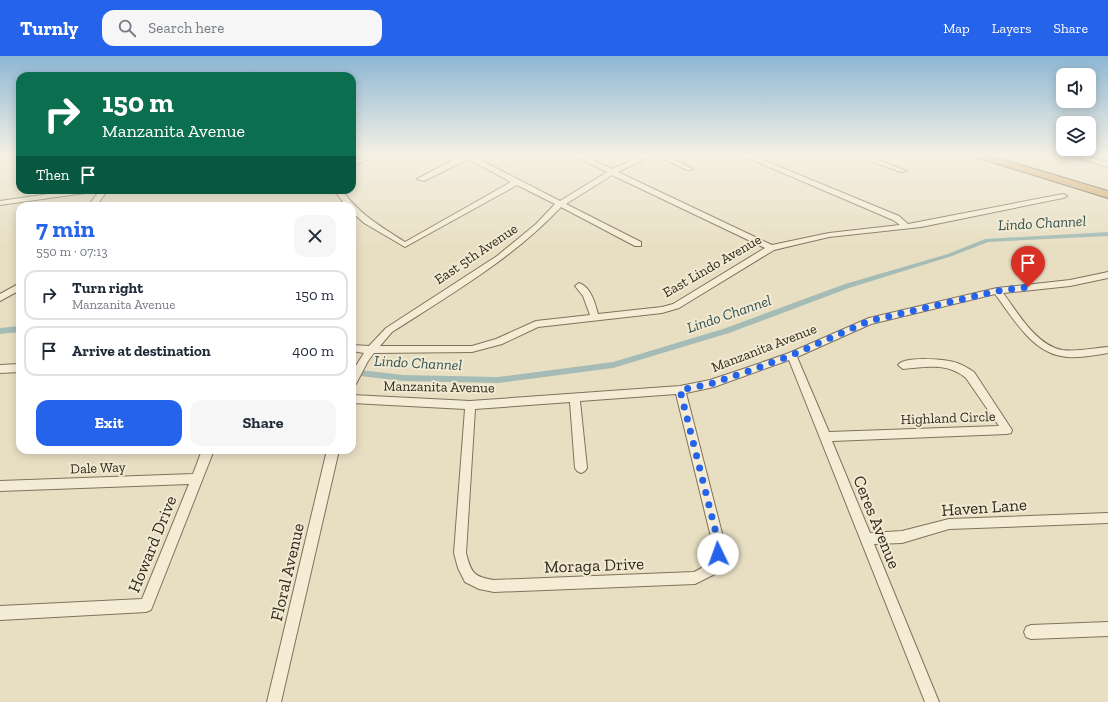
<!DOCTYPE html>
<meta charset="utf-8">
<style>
:root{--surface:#fff;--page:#f6f6f7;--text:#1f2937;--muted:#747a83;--line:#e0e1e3;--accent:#2563eb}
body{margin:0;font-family:"Zilla Slab",serif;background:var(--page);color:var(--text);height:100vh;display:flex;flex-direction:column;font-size:15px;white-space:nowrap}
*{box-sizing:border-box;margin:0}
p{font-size:13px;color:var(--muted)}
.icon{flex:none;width:22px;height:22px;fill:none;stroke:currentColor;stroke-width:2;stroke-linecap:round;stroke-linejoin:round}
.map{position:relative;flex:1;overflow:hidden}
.details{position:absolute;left:16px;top:146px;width:340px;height:252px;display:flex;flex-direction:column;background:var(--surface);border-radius:12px;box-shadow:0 2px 10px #0003}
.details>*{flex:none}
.hud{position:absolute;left:16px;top:16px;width:340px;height:122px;border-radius:12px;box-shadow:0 2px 10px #0003;background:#0b6e4f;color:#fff;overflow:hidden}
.controls{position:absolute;left:1056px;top:12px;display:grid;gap:8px}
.controls a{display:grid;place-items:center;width:40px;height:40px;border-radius:8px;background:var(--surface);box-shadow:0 2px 10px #0003;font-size:20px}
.pin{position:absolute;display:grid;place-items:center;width:34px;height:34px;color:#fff;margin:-41px -17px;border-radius:50% 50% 50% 0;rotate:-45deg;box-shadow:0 0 4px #0007}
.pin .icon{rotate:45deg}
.me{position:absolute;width:44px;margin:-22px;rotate:357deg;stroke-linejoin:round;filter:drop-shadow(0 0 3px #0008)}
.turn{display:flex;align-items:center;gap:14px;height:84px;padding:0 20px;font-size:18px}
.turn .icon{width:52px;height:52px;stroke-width:2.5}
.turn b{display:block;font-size:28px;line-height:34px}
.then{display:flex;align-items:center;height:38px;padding:0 20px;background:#0003;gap:8px;font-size:15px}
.round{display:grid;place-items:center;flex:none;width:42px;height:42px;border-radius:12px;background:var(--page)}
.summary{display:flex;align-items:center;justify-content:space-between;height:68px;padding:0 20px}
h1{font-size:24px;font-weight:700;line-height:30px;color:var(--accent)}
.action{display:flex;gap:8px;margin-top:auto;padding:8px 20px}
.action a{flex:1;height:46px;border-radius:12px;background:var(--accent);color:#fff;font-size:16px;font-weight:700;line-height:46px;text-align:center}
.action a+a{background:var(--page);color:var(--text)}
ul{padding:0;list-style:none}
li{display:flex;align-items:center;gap:12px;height:50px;margin:0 8px 6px;padding:0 12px;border:2px solid var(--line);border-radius:12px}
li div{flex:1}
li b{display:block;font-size:15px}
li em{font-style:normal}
header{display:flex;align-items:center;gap:24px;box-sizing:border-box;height:56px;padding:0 20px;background:var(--accent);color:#fff}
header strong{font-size:19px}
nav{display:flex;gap:22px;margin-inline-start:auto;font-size:14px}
.search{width:280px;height:36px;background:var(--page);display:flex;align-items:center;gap:10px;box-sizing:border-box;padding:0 14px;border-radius:12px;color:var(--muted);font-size:15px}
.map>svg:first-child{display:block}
</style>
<header>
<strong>Turnly</strong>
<div class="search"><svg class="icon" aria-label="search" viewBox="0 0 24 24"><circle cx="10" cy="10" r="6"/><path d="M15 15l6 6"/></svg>Search here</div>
<nav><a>Map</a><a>Layers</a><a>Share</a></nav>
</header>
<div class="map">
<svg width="1108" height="646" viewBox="0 0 1108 646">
<rect width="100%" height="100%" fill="#e8dfc3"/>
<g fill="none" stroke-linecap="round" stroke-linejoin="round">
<!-- canal -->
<path fill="#a5bcb6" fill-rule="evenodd" d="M1108 176V180L988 186 952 200 849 232 729 277 613 312 498 327 403 325 352 319V313L403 319 498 321 613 306 723 273 845 228 948 198 985 183Z
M20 270V276L0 278V272Z"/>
<defs>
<path id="minor" d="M11 99 10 100 0 104V100Z
M367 99H376L352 111V106Z
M462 99H471L560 145 607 116 573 99H582L612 113 643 99H653L618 116 772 189 829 177 900 169 893 164 741 99H751L899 160 908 168 1063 138 1067 140 1063 142 921 171 829 181 774 194 679 252 662 257 538 271 502 288 472 296 374 297 368 305 356 328 352 329V316L364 297 352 295V289L369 290 386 272 497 200 536 168 555 148 517 129 405 191 364 167 352 156V150H333L343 146 334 134H342C360 159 379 169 405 186L511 126 468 103 424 125 417 123ZM612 119 765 192 673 248 662 251 598 258C595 247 591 231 579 227L575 230 583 240 590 259 536 265 496 283 472 290H380L392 276C451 238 512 203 561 151L635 190H641V186L566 148Z
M655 99H665L693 113 687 114Z
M853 99H864L907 115 901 116Z
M1071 99H1083L1108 106V110L1101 109Z
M76 134H96L92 136 0 149V145Z
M100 134H108L96 150H88Z
M1108 216V222L1070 230 1003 237C1018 257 1036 289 1062 294 1077 296 1093 292 1108 291V297C1095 299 1081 302 1068 301 1033 299 1014 263 995 238L871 268 797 301 829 376 999 370 966 322C947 306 926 311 903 313L898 309C904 300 947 303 957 307 963 309 968 312 974 316L1012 374 1011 377 1007 378 832 385 870 477 902 475 949 463 1108 457V467L949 473 902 487 874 488 939 646H925L789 304 714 331 686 337 723 481 724 498 715 518 695 528 494 536 479 533 465 526 458 512 454 497 465 353 352 347V339L470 345 680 330 710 324 746 312 789 297 869 262 997 232 1070 224ZM676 338 711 481C712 502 714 506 694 516L494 524C474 521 471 517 466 497L475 353 570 346 575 412 577 415 581 417 585 415 587 412 580 345Z
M20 227V234L0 245V238Z
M20 308V316L0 317V309Z
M202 394H214L151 554 146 556 0 564V550L142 543 189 428 0 435V425L193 418Z
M327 394H339L281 646H267Z
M1108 566V580L1031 583 1026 581 1024 576 1026 571 1031 569Z"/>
<path id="highway" d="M969 99H987L1108 135V142Z"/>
</defs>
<!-- minor casing -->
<use href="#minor" stroke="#81715c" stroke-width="2"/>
<!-- highway casing -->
<use href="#highway" stroke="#4f3f30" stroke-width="2"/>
<!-- minor -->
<use href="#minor" fill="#f4ecd5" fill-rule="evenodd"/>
<!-- highway -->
<use href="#highway" fill="#cfa15d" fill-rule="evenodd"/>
</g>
<!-- sky -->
<linearGradient id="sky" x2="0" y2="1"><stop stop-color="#8db7d4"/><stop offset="0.52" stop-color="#f5f1e4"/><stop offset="1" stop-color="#f5f1e4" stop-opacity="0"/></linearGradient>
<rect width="1108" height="190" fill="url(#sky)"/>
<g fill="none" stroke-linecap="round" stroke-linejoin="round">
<!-- route -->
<path stroke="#2563eb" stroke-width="7" stroke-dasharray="0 12.6" d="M718 498 717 481 680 334 710 328 749 315 792 299 869 265 997 235 1028 231"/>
</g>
<g text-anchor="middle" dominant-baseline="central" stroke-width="4" stroke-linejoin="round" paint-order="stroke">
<!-- street labels -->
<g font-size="14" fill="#32291e" stroke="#f1e9d2">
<text transform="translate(476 198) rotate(-34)">East 5th Avenue</text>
<text transform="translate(712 210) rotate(-30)">East Lindo Avenue</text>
<text transform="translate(764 292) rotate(-21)">Manzanita Avenue</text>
<text transform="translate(439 331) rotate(1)">Manzanita Avenue</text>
<text transform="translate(948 362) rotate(-2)">Highland Circle</text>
<text transform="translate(98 412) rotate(-2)">Dale Way</text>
</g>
<!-- water labels -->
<g font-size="15" font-style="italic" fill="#2f504f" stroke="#f1e9d2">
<text transform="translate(1042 167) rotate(-3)">Lindo Channel</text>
<text transform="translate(729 258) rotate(-19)">Lindo Channel</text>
<text transform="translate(418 307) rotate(3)">Lindo Channel</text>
</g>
<!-- near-street labels -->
<g font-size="17" fill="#32291e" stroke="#f1e9d2">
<text transform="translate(984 451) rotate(-4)">Haven Lane</text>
<text transform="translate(877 466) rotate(68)">Ceres Avenue</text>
<text transform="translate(152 488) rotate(-68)">Howard Drive</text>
<text transform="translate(594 509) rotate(-2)">Moraga Drive</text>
<text transform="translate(287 516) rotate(-77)">Floral Avenue</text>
</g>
</g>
</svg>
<div class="controls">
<a><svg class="icon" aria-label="sound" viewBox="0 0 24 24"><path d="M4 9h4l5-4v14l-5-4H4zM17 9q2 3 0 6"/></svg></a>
<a><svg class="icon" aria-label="layers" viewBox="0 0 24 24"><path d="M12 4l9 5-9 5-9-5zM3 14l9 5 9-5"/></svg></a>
</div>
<div class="pin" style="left:1028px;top:231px;background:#d93025"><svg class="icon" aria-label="arrive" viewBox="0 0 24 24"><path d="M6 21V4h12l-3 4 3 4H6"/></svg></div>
<svg class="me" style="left:718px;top:498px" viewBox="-20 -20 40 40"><circle r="19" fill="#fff"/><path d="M0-13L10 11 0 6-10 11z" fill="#2563eb"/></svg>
<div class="hud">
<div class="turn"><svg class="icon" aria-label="right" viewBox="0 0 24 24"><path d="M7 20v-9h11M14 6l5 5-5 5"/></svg><div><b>150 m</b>Manzanita Avenue</div></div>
<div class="then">Then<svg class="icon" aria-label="arrive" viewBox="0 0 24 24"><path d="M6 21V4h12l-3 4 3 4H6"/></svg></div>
</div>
<section class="details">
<div class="summary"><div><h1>7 min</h1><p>550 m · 07:13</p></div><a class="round"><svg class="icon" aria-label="close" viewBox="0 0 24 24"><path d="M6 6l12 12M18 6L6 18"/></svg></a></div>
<ul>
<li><svg class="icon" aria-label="right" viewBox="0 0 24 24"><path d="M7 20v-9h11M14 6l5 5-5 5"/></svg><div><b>Turn right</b><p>Manzanita Avenue</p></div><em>150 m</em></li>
<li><svg class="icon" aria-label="arrive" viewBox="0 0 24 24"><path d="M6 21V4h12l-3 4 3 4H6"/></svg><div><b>Arrive at destination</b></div><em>400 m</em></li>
</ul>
<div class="action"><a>Exit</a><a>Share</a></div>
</section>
</div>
